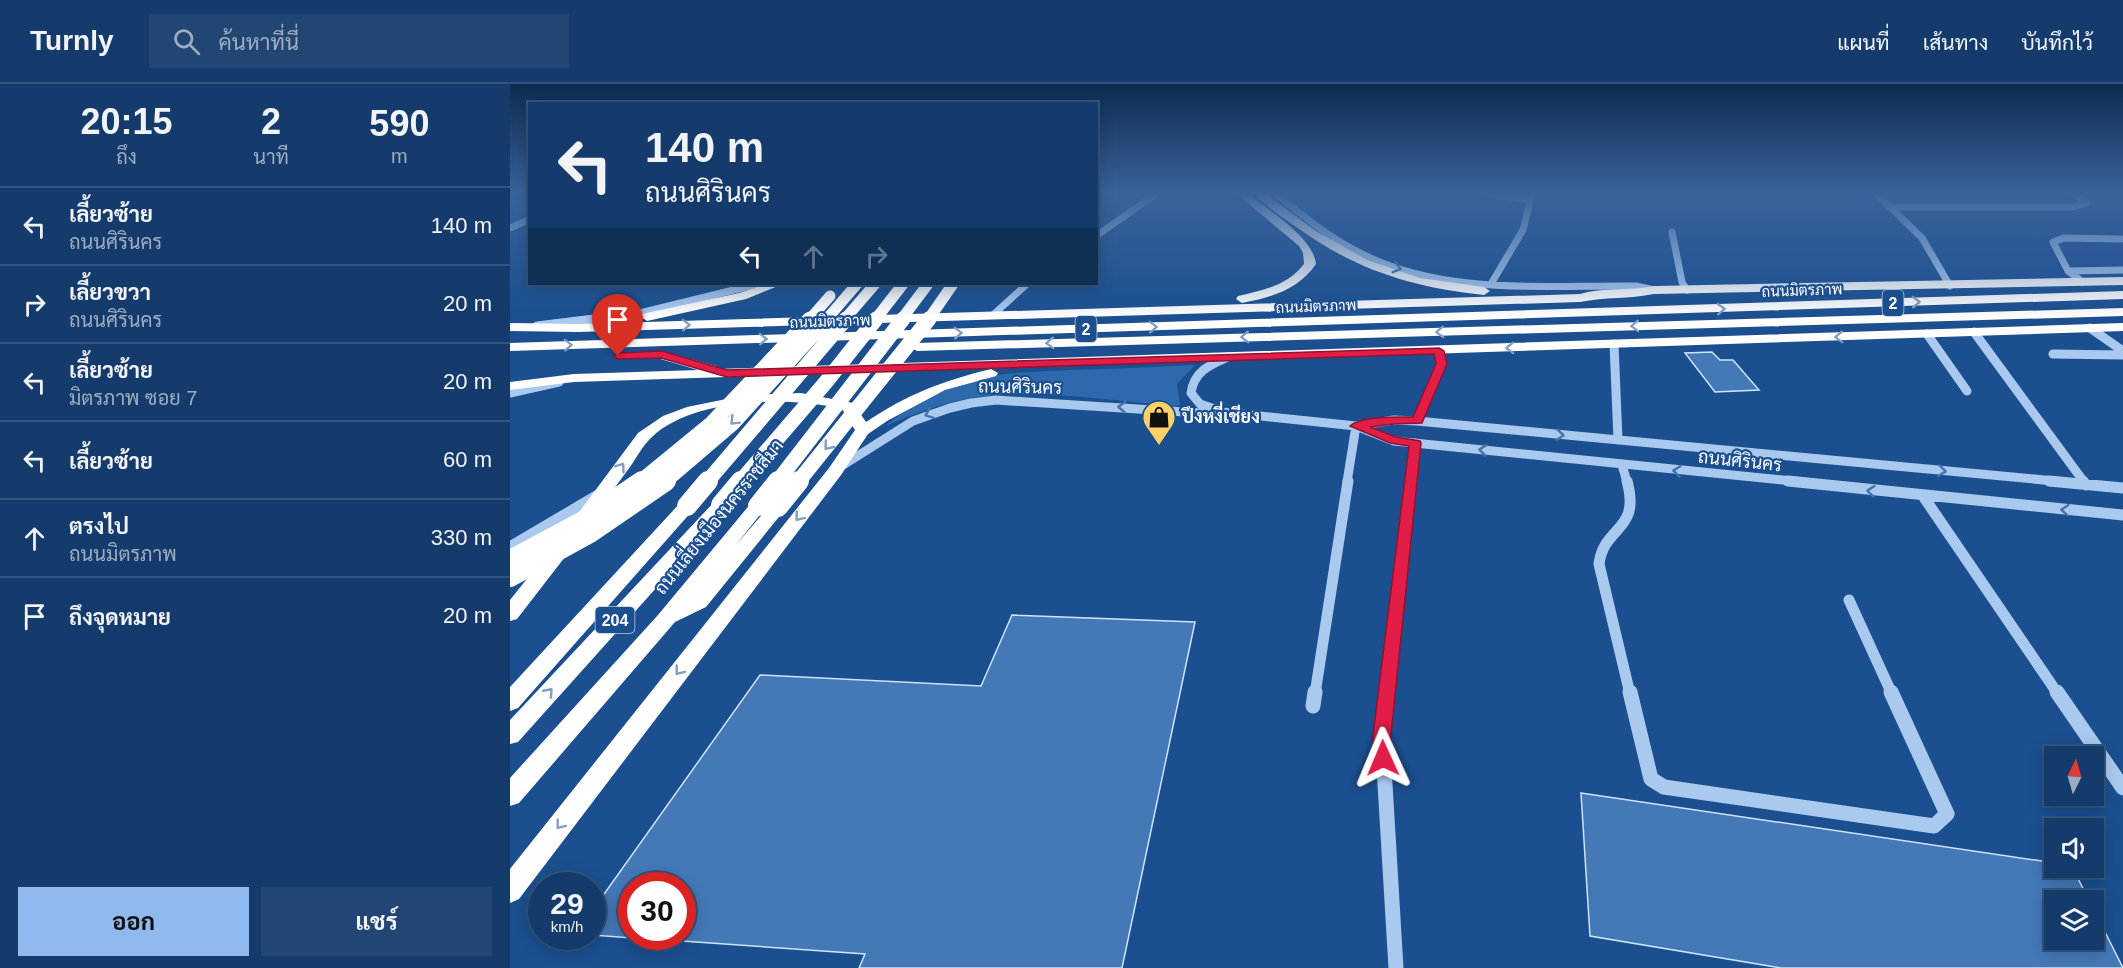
<!DOCTYPE html>
<html lang="th">
<meta charset="utf-8">
<style>
:root{--surface:#143b6b;--page:#214673;--text:#f1f3f6;--muted:#9dadc1;--line:#33557e;--accent:#90b9f0}
body{margin:0;font-family:Arial,Sarabun,sans-serif;background:var(--page);color:var(--text);height:100vh;display:flex;flex-direction:column;font-size:22px;white-space:nowrap}
*{box-sizing:border-box;margin:0}
p{font-size:20px;color:var(--muted)}
.icon{flex:none;width:33px;height:33px;fill:none;stroke:currentColor;stroke-width:2;stroke-linecap:round;stroke-linejoin:round}
.map{position:relative;flex:1;overflow:hidden}
.drawer{display:flex;flex-direction:column;background:var(--surface);width:510px}
.drawer>*{flex:none}
.top-card{position:absolute;left:18px;top:18px;width:570px;height:183px;border-radius:0px;box-shadow:0 3px 15px #0003,0 0 0 2px var(--line);background:#143b6b;color:var(--text);overflow:hidden}
.needle{width:39px;rotate:5deg}
.buttons{position:absolute;left:1534px;top:662px;display:grid;gap:12px}
.buttons a{display:grid;place-items:center;width:60px;height:60px;border-radius:0px;background:var(--surface);box-shadow:0 3px 15px #0003,0 0 0 2px var(--line);font-size:30px}
.speed{position:absolute;left:18px;top:788px;display:flex;gap:12px;font-size:30px;font-weight:700;text-align:center}
.speed>*{display:grid;place-content:center;width:78px;height:78px;border-radius:50%;background:var(--surface);box-shadow:0 3px 15px #0003,0 0 0 2px var(--line);line-height:1}
.speed small{font-size:15px;font-weight:400}
.speed .limit{border:9px solid #d22;background:#fff;color:#111}
.pin{position:absolute;display:grid;place-items:center;width:51px;height:51px;color:#fff;margin:-62px -26px;border-radius:50% 50% 50% 0;rotate:-45deg;box-shadow:0 0 6px #0007}
.pin .icon{rotate:45deg}
.me{position:absolute;width:66px;margin:-33px;rotate:359deg;stroke-linejoin:round;filter:drop-shadow(0 0 4px #0008)}
.turn{display:flex;align-items:center;gap:21px;height:126px;padding:0 18px;font-size:27px}
.turn .icon{width:78px;height:78px;stroke-width:2.5}
.turn b{display:block;font-size:42px;line-height:51px}
.lanes{display:flex;align-items:center;height:57px;padding:0 18px;background:#0003;justify-content:center;gap:30px;direction:ltr}
.lanes .off{opacity:.35}
.eta{display:flex;justify-content:space-evenly;align-items:center;height:102px;text-align:center}
.eta b{font-size:36px;font-weight:700;line-height:42px}
.primary-button{display:flex;gap:12px;margin-top:auto;padding:12px 18px}
.primary-button a{flex:1;height:69px;border-radius:0px;background:var(--accent);color:#111;font-size:24px;font-weight:700;line-height:69px;text-align:center}
.primary-button a+a{background:var(--page);color:var(--text)}
ul{padding:0;list-style:none}
li{display:flex;align-items:center;gap:18px;height:78px;padding:0 18px;border-top:2px solid var(--line)}
li div{flex:1}
li b{display:block;font-size:22px}
li em{font-style:normal}
header{display:flex;align-items:center;gap:36px;box-sizing:border-box;height:84px;padding:0 30px;background:var(--surface);border-bottom:2px solid var(--line)}
header strong{font-size:28px}
nav{display:flex;gap:33px;margin-inline-start:auto;font-size:21px}
.search{width:420px;height:54px;background:var(--page);display:flex;align-items:center;gap:15px;box-sizing:border-box;padding:0 21px;border-radius:0px;color:var(--muted);font-size:22px}
main{display:flex;flex:1;min-height:0}
.map>svg:first-child{display:block}
</style>
<header>
<strong>Turnly</strong>
<div class="search"><svg class="icon" aria-label="search" viewBox="0 0 24 24"><circle cx="10" cy="10" r="6"/><path d="M15 15l6 6"/></svg>ค้นหาที่นี่</div>
<nav><a>แผนที่</a><a>เส้นทาง</a><a>บันทึกไว้</a></nav>
</header>
<main>
<section class="drawer">
<div class="eta">
<div><b>20:15</b><p>ถึง</p></div>
<div><b>2</b><p>นาที</p></div>
<div><b>590</b><p>m</p></div>
</div>
<ul>
<li><svg class="icon" aria-label="left" viewBox="0 0 24 24"><path d="M17 20v-9H6M10 6l-5 5 5 5"/></svg><div><b>เลี้ยวซ้าย</b><p>ถนนศิรินคร</p></div><em>140 m</em></li>
<li><svg class="icon" aria-label="right" viewBox="0 0 24 24"><path d="M7 20v-9h11M14 6l5 5-5 5"/></svg><div><b>เลี้ยวขวา</b><p>ถนนศิรินคร</p></div><em>20 m</em></li>
<li><svg class="icon" aria-label="left" viewBox="0 0 24 24"><path d="M17 20v-9H6M10 6l-5 5 5 5"/></svg><div><b>เลี้ยวซ้าย</b><p>มิตรภาพ ซอย 7</p></div><em>20 m</em></li>
<li><svg class="icon" aria-label="left" viewBox="0 0 24 24"><path d="M17 20v-9H6M10 6l-5 5 5 5"/></svg><div><b>เลี้ยวซ้าย</b></div><em>60 m</em></li>
<li><svg class="icon" aria-label="ahead" viewBox="0 0 24 24"><path d="M12 20V5M6 11l6-6 6 6"/></svg><div><b>ตรงไป</b><p>ถนนมิตรภาพ</p></div><em>330 m</em></li>
<li><svg class="icon" aria-label="arrive" viewBox="0 0 24 24"><path d="M6 21V4h12l-3 4 3 4H6"/></svg><div><b>ถึงจุดหมาย</b></div><em>20 m</em></li>
</ul>
<div class="primary-button"><a>ออก</a><a>แชร์</a></div>
</section>
<div class="map">
<svg width="1613" height="884" viewBox="0 0 1613 884">
<rect width="100%" height="100%" fill="#1b4f8f"/>
<!-- green -->
<path fill="#2e69ad" d="M685 281 667 300 670 321 663 322C598 316 531 305 466 313 434 318 405 330 375 342 400 322 429 307 460 297 492 287 528 288 561 286 602 285 643 283 685 281Z"/>
<!-- building -->
<path fill="#4478b7" stroke="#cfe3fa" stroke-width="1.5" d="M1202 268 1210 276H1223L1249 306 1205 308 1175 269Z
M502 531 685 538 612 884H349L355 870 172 857V801H122V854L82 851V827L250 591 471 602Z
M1071 709 1545 779V783H1562L1579 816H1545V855H1584V826L1613 884H1271L1080 852Z"/>
<g fill="none" stroke-linecap="round" stroke-linejoin="round">
<!-- minor-far3 -->
<path stroke="#a9c9ee" stroke-width="7" d="M766 110C792 131 818 153 848 168 932 212 1034 201 1126 202L1144 206
M979 110 1021 116
M1367 110 1412 154 1440 202
M1378 123H1563L1577 119 1565 110
M0 144 20 135
M1162 148 1172 198 1177 206
M586 152 646 110
M1558 187 1613 186
M1573 198 1558 187 1543 158 1554 154 1611 155
M981 200 1013 146 1022 110
M484 230 517 200
M72 236 134 228 248 200"/>
<!-- minor-far2 -->
<path stroke="#a9c9ee" stroke-width="9" d="M27 242 84 235
M1580 244 1613 267
M1464 248 1574 398
M1417 250 1457 307
M1104 260 1108 356
M1543 270 1613 271
M0 309 49 298
M705 325 690 320 681 309C684 287 700 281 718 273
M907 337 932 280 929 267
M846 342 884 357 1293 398
M1112 381 1117 398
M330 383 403 337 440 324 461 319 486 316 690 329 712 328 846 342 884 336 907 337 1555 398
M837 398 846 342
M901 398 905 359"/>
<!-- minor-far1 -->
<path stroke="#a9c9ee" stroke-width="11" d="M1117 397C1131 448 1094 441 1089 480L1120 610
M1278 397 1613 431
M1539 397 1613 404
M1573 397 1576 401
M1413 412 1548 610
M0 463 88 411
M1339 516 1382 610
M805 610 838 397
M877 610 901 397"/>
<!-- minor -->
<path stroke="#a9c9ee" stroke-width="15" d="M877 608 872 650 886 884
M1120 608 1141 695 1154 703 1424 742 1437 730 1381 608
M1547 608 1613 704
M803 622 805 608"/>
<!-- highway -->
<path fill="#fff" fill-rule="evenodd" d="M727 110H739C760 128 803 153 806 180 788 206 762 213 732 219L726 215 728 212C753 206 777 202 794 180L793 169 789 162Z
M744 110H756L806 147 857 176 910 194 974 203 980 207 974 211C901 203 845 186 785 142 771 132 756 122 744 110Z
M1613 193V201L1144 210C1119 215 1095 213 1070 218L68 248 0 247V239L68 240 1070 210C1093 203 1119 207 1144 202Z
M257 200H273L236 215 137 237 131 233 132 230 229 209Z
M1613 207V215L0 267V259Z
M1613 224V232L407 267 400 263 407 259Z
M1613 239V247L64 298 0 306V298L64 290 188 286 147 274 145 271 147 268 152 267 206 282 208 285Z
M481 285 488 289 486 292 435 306 377 337 358 350 331 391 9 815 0 819V785L319 384 345 346 332 325C281 312 182 314 142 353 133 361 127 373 120 383 106 402 93 420 79 439H67L64 435 67 431 128 349 153 332 177 323 236 311 291 309 343 319 356 338C398 310 432 297 481 285Z
M211 416 217 417 220 421 217 425 8 658 0 660V636L205 417Z
M177 417 183 418 186 422 183 426 8 624 0 627V603L171 418Z
M248 417 254 418 257 422 225 462 262 419H274L277 423 196 523 165 538 9 719 0 722V694L148 531 242 418Z
M51 459 58 461 60 465 58 469 7 535 0 537V516L44 461Z"/>
<!-- highway-bridge-far2 -->
<path stroke="#fff" stroke-width="11" d="M299 236 320 212
M316 236 347 200
M334 236 365 200
M365 236 393 200
M391 236 418 200
M418 236 443 200"/>
<!-- highway-bridge-far1 -->
<path stroke="#fff" stroke-width="15" d="M130 398 202 339 300 235
M154 398 223 339 317 235
M197 398 336 235
M230 398 316 298 366 235
M267 398 393 235
M288 398 419 235"/>
<!-- highway-bridge -->
<path stroke="#fff" stroke-width="20" d="M211 421 231 397
M177 422 198 397
M248 422 268 397
M268 423 289 397
M0 476 73 437 132 397
M0 493 80 449 156 397"/>
</g>
<!-- one-way arrows -->
<defs><path id="oneway-chevron" d="M-2-3.5L2.5 0L-2 3.5" fill="none" stroke-width="1.6" stroke-linecap="round" stroke-linejoin="round" transform="scale(1.5)"/></defs>
<g stroke="#4674ac">
<use href="#oneway-chevron" transform="translate(887 184) rotate(17)"/>
<use href="#oneway-chevron" transform="translate(612 323) rotate(-176)"/>
<use href="#oneway-chevron" transform="translate(419 330) rotate(159)"/>
<use href="#oneway-chevron" transform="translate(1050 351) rotate(5)"/>
<use href="#oneway-chevron" transform="translate(973 366) rotate(-174)"/>
<use href="#oneway-chevron" transform="translate(1167 387) rotate(-174)"/>
<use href="#oneway-chevron" transform="translate(1432 387) rotate(6)"/>
<use href="#oneway-chevron" transform="translate(1361 407) rotate(-174)"/>
<use href="#oneway-chevron" transform="translate(1555 426) rotate(-175)"/>
</g>
<g stroke="#829ec1">
<use href="#oneway-chevron" transform="translate(1406 218) rotate(-2)"/>
<use href="#oneway-chevron" transform="translate(1211 225) rotate(-2)"/>
<use href="#oneway-chevron" transform="translate(176 241) rotate(-2)"/>
<use href="#oneway-chevron" transform="translate(1125 242) rotate(178)"/>
<use href="#oneway-chevron" transform="translate(643 243) rotate(-2)"/>
<use href="#oneway-chevron" transform="translate(930 248) rotate(178)"/>
<use href="#oneway-chevron" transform="translate(448 249) rotate(-2)"/>
<use href="#oneway-chevron" transform="translate(735 253) rotate(178)"/>
<use href="#oneway-chevron" transform="translate(1329 253) rotate(178)"/>
<use href="#oneway-chevron" transform="translate(253 255) rotate(-2)"/>
<use href="#oneway-chevron" transform="translate(540 259) rotate(178)"/>
<use href="#oneway-chevron" transform="translate(58 261) rotate(-2)"/>
<use href="#oneway-chevron" transform="translate(1000 264) rotate(178)"/>
<use href="#oneway-chevron" transform="translate(224 337) rotate(135)"/>
<use href="#oneway-chevron" transform="translate(318 362) rotate(129)"/>
<use href="#oneway-chevron" transform="translate(111 383) rotate(-54)"/>
<use href="#oneway-chevron" transform="translate(289 433) rotate(128)"/>
<use href="#oneway-chevron" transform="translate(169 587) rotate(128)"/>
<use href="#oneway-chevron" transform="translate(39 608) rotate(-48)"/>
<use href="#oneway-chevron" transform="translate(50 741) rotate(128)"/>
</g>
<!-- sky -->
<linearGradient id="sky" x2="0" y2="1"><stop stop-color="#0f2b4f"/><stop offset="0.47" stop-color="#39639b"/><stop offset="1" stop-color="#39639b" stop-opacity="0"/></linearGradient>
<rect width="1613" height="234" fill="url(#sky)"/>
<!-- route -->
<path fill="#e11d48" stroke="#92132f" stroke-width="1.5" d="M929 264 934 267 937 280 912 339 884 340 860 343 886 353 910 357 911 359 881 651 882 674 880 679 873 681 867 679 864 674 863 651 899 362 880 359 840 342C851 332 888 333 903 333L926 280 924 270 217 293 151 274 108 275 103 272 108 269 152 267 217 286Z"/>
<!-- icons -->
<defs>
<symbol id="shop-pin" viewBox="-11 -11 22 30"><path d="M0 17L-7.5 6A9.5 9.5 0 1 1 7.5 6Z" fill="#ffd166" stroke="#1b4f8f"/><path d="M-5-2.5h2.3a2.7 3.5 0 0 1 5.4 0H5L5.5 6h-11ZM-1.5-2.5h3a1.5 2.3 0 0 0-3 0Z" fill="#111"/></symbol>
</defs>
<g fill-rule="evenodd">
<use href="#shop-pin" x="630" y="314" width="38" height="52"/>
</g>
<g text-anchor="middle" dominant-baseline="central" stroke-width="4.5" stroke-linejoin="round" paint-order="stroke">
<!-- far-street labels -->
<g font-size="15" fill="#fff" stroke="#1b4f8f">
<text transform="translate(1292 206) rotate(-2)">ถนนมิตรภาพ</text>
<text transform="translate(806 222) rotate(-2)">ถนนมิตรภาพ</text>
<text transform="translate(320 237) rotate(-2)">ถนนมิตรภาพ</text>
</g>
<!-- shield labels -->
<g fill="#1b4f8f" stroke="#bbcadd" stroke-width="1.5">
<rect x="1372.5" y="206" width="21" height="26" rx="4.5"/>
<rect x="565.5" y="232" width="21" height="26" rx="4.5"/>
<rect x="85.5" y="523" width="39" height="26" rx="4.5"/>
</g>
<g font-size="16" font-weight="bold" fill="#fff">
<text x="1383" y="219">2</text>
<text x="576" y="245">2</text>
<text x="105" y="536">204</text>
</g>
<!-- street labels -->
<g font-size="18" fill="#fff" stroke="#1b4f8f">
<text transform="translate(510 303) rotate(1)">ถนนศิรินคร</text>
<text transform="translate(1230 377) rotate(6)">ถนนศิรินคร</text>
<text transform="translate(209 433) rotate(-51)">ถนนเลี่ยงเมืองนครราชสีมา</text>
</g>
<!-- poi labels -->
<g font-size="18" font-weight="bold" fill="#fff" stroke="#1b4f8f" text-anchor="start">
<text x="672" y="333">ปึงหงี่เชียง</text>
</g>
</g>
</svg>
<div class="buttons">
<a><svg class="needle" viewBox="-14 -14 28 28"><path d="M0-13l5 13h-10z" fill="#e53935"/><path d="M0 13l5-13h-10z" fill="#9dadc1"/></svg></a>
<a><svg class="icon" aria-label="sound" viewBox="0 0 24 24"><path d="M4 9h4l5-4v14l-5-4H4zM17 9q2 3 0 6"/></svg></a>
<a><svg class="icon" aria-label="layers" viewBox="0 0 24 24"><path d="M12 4l9 5-9 5-9-5zM3 14l9 5 9-5"/></svg></a>
</div>
<div class="speed"><div>29<small>km/h</small></div><div class="limit">30</div></div>
<div class="pin" style="left:108px;top:272px;background:#d93025"><svg class="icon" aria-label="arrive" viewBox="0 0 24 24"><path d="M6 21V4h12l-3 4 3 4H6"/></svg></div>
<svg class="me" style="left:873px;top:674px" viewBox="-20 -20 40 40"><path d="M0-17L14 15 0 8-14 15z" fill="#e11d48" stroke="#fff" stroke-width="4"/></svg>
<div class="top-card">
<div class="turn"><svg class="icon" aria-label="left" viewBox="0 0 24 24"><path d="M17 20v-9H6M10 6l-5 5 5 5"/></svg><div><b>140 m</b>ถนนศิรินคร</div></div>
<div class="lanes"><svg class="icon" aria-label="left" viewBox="0 0 24 24"><path d="M17 20v-9H6M10 6l-5 5 5 5"/></svg><svg class="icon off" aria-label="ahead" viewBox="0 0 24 24"><path d="M12 20V5M6 11l6-6 6 6"/></svg><svg class="icon off" aria-label="right" viewBox="0 0 24 24"><path d="M7 20v-9h11M14 6l5 5-5 5"/></svg></div>
</div>
</div>
</main>
